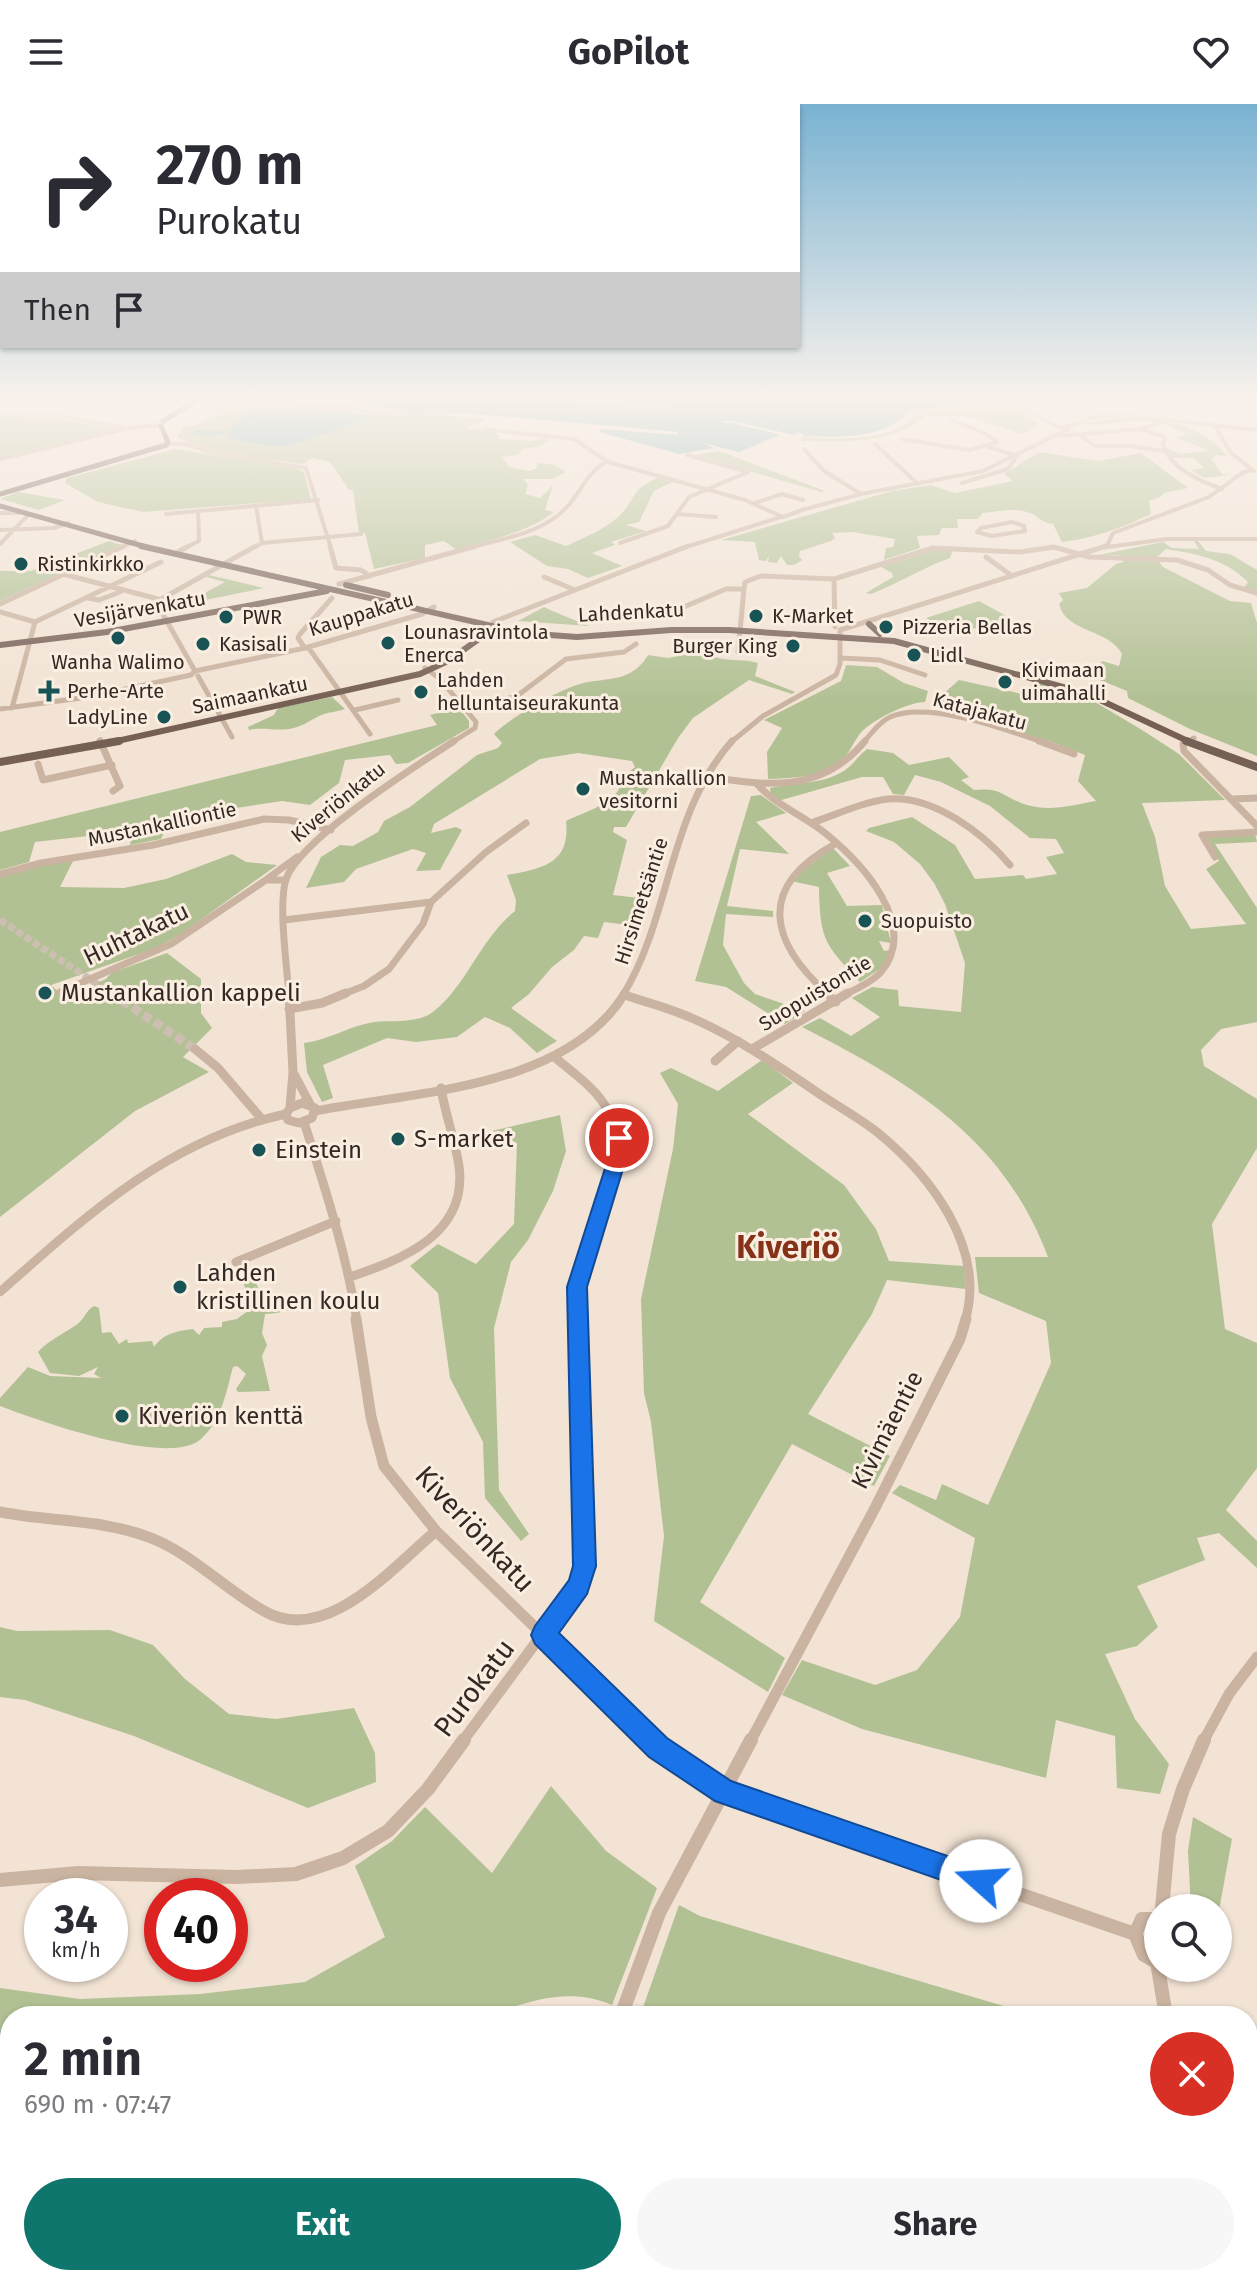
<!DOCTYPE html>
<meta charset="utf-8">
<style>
:root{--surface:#fff;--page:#f7f7f7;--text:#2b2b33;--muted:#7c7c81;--accent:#0f766e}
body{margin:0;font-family:"Fira Sans",sans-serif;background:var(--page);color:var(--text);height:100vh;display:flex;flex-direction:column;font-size:30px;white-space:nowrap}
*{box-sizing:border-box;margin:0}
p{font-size:26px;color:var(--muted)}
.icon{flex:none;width:44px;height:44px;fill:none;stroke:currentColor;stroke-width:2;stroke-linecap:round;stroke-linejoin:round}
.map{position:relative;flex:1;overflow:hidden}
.sheet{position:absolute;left:0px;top:1902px;width:1258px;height:280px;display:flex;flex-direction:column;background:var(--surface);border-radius:32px 32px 0 0;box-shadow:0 2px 6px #0004}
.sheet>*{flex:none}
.banner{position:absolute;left:0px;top:0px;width:800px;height:244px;box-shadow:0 2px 6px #0004;background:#fff;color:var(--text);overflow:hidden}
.tools{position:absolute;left:1144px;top:1790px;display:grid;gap:16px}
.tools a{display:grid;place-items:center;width:88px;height:88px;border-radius:50%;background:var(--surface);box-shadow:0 2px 6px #0004;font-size:40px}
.speed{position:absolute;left:24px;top:1774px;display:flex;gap:16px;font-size:40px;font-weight:700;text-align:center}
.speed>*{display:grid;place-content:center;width:104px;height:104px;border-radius:50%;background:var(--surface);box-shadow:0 2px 6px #0004;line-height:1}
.speed small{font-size:20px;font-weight:400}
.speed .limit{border:12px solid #d22;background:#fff;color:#111}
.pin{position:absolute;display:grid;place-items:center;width:68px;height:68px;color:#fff;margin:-34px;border:4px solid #fff;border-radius:50%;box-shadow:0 2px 8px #0007}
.me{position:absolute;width:88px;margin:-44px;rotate:289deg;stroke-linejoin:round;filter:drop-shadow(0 0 6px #0008)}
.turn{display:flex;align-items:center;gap:28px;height:168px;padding:0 24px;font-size:36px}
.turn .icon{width:104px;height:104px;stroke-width:2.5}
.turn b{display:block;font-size:56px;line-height:68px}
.then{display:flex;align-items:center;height:76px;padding:0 24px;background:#0003;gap:16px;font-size:30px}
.round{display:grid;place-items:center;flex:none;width:84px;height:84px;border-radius:42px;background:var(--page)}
.summary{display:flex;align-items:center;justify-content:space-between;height:136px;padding:0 24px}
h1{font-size:48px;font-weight:700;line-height:60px}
.action{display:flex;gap:16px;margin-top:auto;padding:16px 24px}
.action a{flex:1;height:92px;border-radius:48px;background:var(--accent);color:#fff;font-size:32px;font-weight:700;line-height:92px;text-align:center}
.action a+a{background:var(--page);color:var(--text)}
header{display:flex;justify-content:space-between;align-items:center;height:104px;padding:0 24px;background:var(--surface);font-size:36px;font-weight:700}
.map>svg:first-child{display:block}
</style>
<header><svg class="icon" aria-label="menu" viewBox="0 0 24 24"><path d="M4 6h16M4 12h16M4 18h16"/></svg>GoPilot<svg class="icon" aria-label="heart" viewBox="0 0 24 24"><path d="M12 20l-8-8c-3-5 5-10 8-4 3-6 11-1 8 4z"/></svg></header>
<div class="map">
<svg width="1257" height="2182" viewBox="0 0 1257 2182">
<rect width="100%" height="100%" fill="#f2e3d4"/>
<!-- green -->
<path fill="#b2c194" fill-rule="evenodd" d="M237 292 487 315 467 324 496 327 499 335 533 337 545 334 549 337 540 342 523 345 518 351 502 353 509 363 530 367 537 364 538 359 555 361 566 368 552 375H524L528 381 525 390 540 394 553 381 545 406 554 408C526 429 491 436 457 446L444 437 425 441V454L374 465 365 429H359L353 386H349L330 358 312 354 303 360C260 354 216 352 177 333L184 323 197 321 218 309 214 305ZM274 303 376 310 288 342H266L231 335 227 329 220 328 227 327 250 308Z
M967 292H1000L1017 296 1023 308 1040 320 1028 328 1018 329 966 312H925C894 341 841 338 801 337L802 333H805C835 335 898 339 916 308L906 307 946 301 970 304 982 300Z
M0 312 52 314 117 325 0 353Z
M1118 314C1158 313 1201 319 1227 352L1216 351 1211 355 1222 370 1231 371 1204 374 1191 366 1204 364 1194 354H1172L1166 344 1181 350 1208 347C1197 339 1187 340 1176 334L1187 330C1143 306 1124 323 1081 320Z
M176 345 296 364 304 368 311 395 143 408 98 398 65 379 67 374Z
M719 347 825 387 821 388 695 351Z
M1039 348 1098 357 1141 349 1188 384 1164 389 1160 393 1149 397 1151 410C1121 424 1095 434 1062 438L1053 420C1039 418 1040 413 1030 409 1017 403 996 408 983 409L978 415H957L958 424H942L939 431 917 432 920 444 884 456 886 444 893 443 895 435 852 428 832 429 835 434 831 437 800 447 799 452 802 456 794 461H787L781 452 777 459 768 458 769 452 766 457 759 456 755 438 721 436 892 387 931 381 955 389 1013 377 1004 370Z
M657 374 673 378 654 387 639 418 626 421 646 427 611 438 615 441 592 449 622 462 588 474 568 465 547 462 510 438 535 431 566 442C585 433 607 425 622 409 638 391 631 386 657 374Z
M18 388 65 396 39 406 0 395Z
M109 437 122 441 0 497V467H31Z
M1194 437H1198L1206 447 1230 450 1257 466V487L1243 485 1248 478C1225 455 1197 450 1166 445L1156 454 1163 463 1230 497 1251 499 1257 519V652L1190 625 1128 594 1127 587 1090 572 1102 557 1119 562 1122 550C1108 524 1066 529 1059 500L1063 496 1059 489 1087 484 1116 460 1123 458 1119 451 1093 452 1163 438 1172 444 1199 445Z
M953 445 950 454C922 464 899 479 871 490L866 489 893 473 892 469 881 463 935 446Z
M209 471 264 484 166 504 186 499 225 478 206 473Z
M979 497 1008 513 958 530 926 514Z
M544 503 550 506 589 522 518 517Z
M696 549C707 549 713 553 723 555 735 557 744 555 758 559L755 572 795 588 792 590 749 576 693 614 678 634 626 723H614L613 728 627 736 613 791 648 795 643 823 604 818 598 834 584 832 574 846 552 863 529 890 511 904 557 937 537 949 510 924 485 913 457 933 416 938 387 934 323 961 333 994 322 998 307 968 304 939C329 936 349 922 374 918 393 916 419 920 434 907 467 881 480 835 515 807L516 796 507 771C542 765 571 759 566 717 582 709 605 703 617 688 625 677 623 672 635 663L632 657 578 649 540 655 434 720 431 729 456 723 462 726 440 766 416 767 426 749 413 745 356 765 344 778 306 784 321 753 340 741 353 742 378 728 384 717 410 703 477 651 498 644 502 639 494 630C511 613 564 582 588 578 613 574 633 576 648 551L668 554Z
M846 561 877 563 904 579 928 587 925 598C908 598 869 617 859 631 851 642 848 653 836 661 815 674 791 674 768 675L767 648 782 624 764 616 841 577Z
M959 576 1022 590 1035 577 1090 595 1142 626 1179 650 1225 696 1142 699 1155 733 1165 782 1191 825 1246 820 1206 765 1219 757 1207 733 1255 730 1257 738 1215 740 1257 804V918L1221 925 1201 946 1204 962 1257 995V1044L1212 1120 1225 1225 1257 1239V1364L1226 1406 1257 1437V1464L1219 1429 1197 1434 1205 1456 1137 1482 1158 1523 1137 1542 1105 1550 1135 1615 1169 1660 1160 1690 1117 1684 1115 1632 1056 1616 1046 1674 862 1625 782 1591 802 1556 875 1581 917 1566 960 1513 975 1434 892 1389 900 1381 936 1396 942 1380 988 1401 1051 1259 1046 1217 979 1189 975 1153H1048C1003 1033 910 978 802 923L820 914 851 932 880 913 852 894 872 883 898 886 899 902 961 908 965 859 945 800 934 779 920 760 894 738 866 727 869 724 912 713 955 741 975 775 1023 771 1026 775 1057 770 1046 753 1064 749 1056 735 1030 734 990 702 941 678 915 671 904 691 893 690 883 673H862L778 697 771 691 770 684C796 678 828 681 849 663 855 658 860 650 867 645L893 649 909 661 949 653 969 673 961 676 974 686C1003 683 1002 693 1027 701 1050 708 1073 701 1096 697L1078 677 1085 651 1052 638 940 606 933 599Z
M332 593 345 605C337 608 327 608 319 612 309 617 302 623 289 625 275 627 263 623 249 626L248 623 274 611 278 604Z
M459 604 469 617V624L408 659 396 660 390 651 345 656 339 679 310 701 282 697 170 714 161 735 130 741 132 727 35 738 29 758 0 766V728L437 621 430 611Z
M761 691 786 709 756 718 789 750 740 745 727 802 773 807V813L726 810 723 841 744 879 755 890 805 907 785 920 726 883 695 877 751 692Z
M833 744 850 762 827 769 847 802 882 801 891 839 879 837 884 847 891 846 886 861 860 878C825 840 820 837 819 783L791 777 799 768Z
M232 750 246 758 277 761 181 830 156 844 51 881 64 893 106 875 111 869 167 849 201 875V909L212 924 183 953 209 968 135 1007 0 1113V773L47 760 73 757 60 783 124 784 166 775Z
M762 956 793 979 748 1010 844 1081 876 1125 889 1157 964 1162 966 1185 887 1176 872 1210 808 1310 890 1352 874 1382 792 1340 700 1498 785 1554 768 1588 654 1517 664 1432 651 1318 644 1289 641 1195 673 1045 678 1000 660 969 671 964 718 987Z
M560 1011 566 1047 553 1087 528 1136 511 1158 494 1224 499 1386 529 1430 521 1437 485 1394 483 1338 450 1274 438 1189 410 1162 438 1140 476 1160 514 1120 517 1039 492 1027Z
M244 1164H248L258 1183 256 1189 262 1204 294 1194C292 1209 277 1209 265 1210L262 1229 267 1241 262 1252 270 1287 238 1288 236 1285 246 1270 237 1262 233 1263C226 1288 222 1316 201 1335 169 1364 37 1316 0 1302V1294L28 1263 50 1272 101 1274 94 1270 98 1263 79 1272 50 1269 38 1248C50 1235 62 1231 76 1221 85 1215 85 1207 94 1202L99 1204 102 1229 111 1228 119 1240 127 1235 128 1239 152 1237 154 1243C164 1229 177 1227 193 1225L199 1231 204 1224 222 1223V1218L237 1215 252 1204 239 1166Z
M0 1523 17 1527 110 1526 153 1541 185 1575 229 1610 276 1615 354 1604 375 1649 376 1678 308 1704 134 1632 25 1596 0 1593Z
M551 1682 606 1747 657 1784 612 1901C567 1882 529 1898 485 1912H10V2172H496L491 2182H0V1884L80 1895 200 1890 305 1878 385 1833 355 1762 392 1737 425 1703 492 1769Z
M1193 1713 1232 1735 1218 1812V1804H1191L1188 1747Z
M679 1801 700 1812 1037 1912H640Z
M528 2172H893V2182H523Z
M944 2172H1057V2182H975Z"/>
<!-- water -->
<path fill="#72aeb0" d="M356 292H542V295L716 308 544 292H965L975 297C966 302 921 304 906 307L908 308C884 336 838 333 804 332L800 328 794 331 727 316 721 319H734L780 331 739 348 703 339 714 344 679 350 599 328 602 325 677 331 678 328 489 311 410 308 360 300 354 297Z
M274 303 375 311 408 309 379 312 288 342H266L231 335 227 329 208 332 193 330 196 326 227 327 250 308Z"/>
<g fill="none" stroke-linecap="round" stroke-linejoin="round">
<!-- stream -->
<path stroke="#72aeb0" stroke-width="5" d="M0 1929H10
M1003 2172 1015 2182"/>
<!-- minor-tunnel-far1 -->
<path stroke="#ccbeb1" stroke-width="7" stroke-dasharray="7 3" stroke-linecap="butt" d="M0 816 114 891"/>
<!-- minor-tunnel -->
<path stroke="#ccbeb1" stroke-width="9" stroke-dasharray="9 4" stroke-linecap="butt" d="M111 889 195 945"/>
<!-- minor-far5 -->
<path stroke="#cab3a0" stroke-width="4" d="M86 292 190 300
M1019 292 1032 310 1065 326
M0 310 66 313 125 324
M1216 323 1230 348 1254 367
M1063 324 1095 313 1123 311 1257 326
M484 325 574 335 608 358 745 396 783 413 805 405
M1140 325 1165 333 1163 341C1171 365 1200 377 1222 385
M1080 331 1095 342H1130L1164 347
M1060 332 1140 325 1156 320
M902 335 969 346 997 338 985 329 951 316
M168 340H184L215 349 306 364 331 444
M875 340 918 380
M986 342 1017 352
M804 345 824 367 861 390
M687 351 748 368
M0 355 128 324 158 321
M962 379 1008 365 1015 355
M755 399 782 390 803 396
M256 402 262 439
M802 406 861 390 983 367 1068 325
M0 409H20
M166 410 318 396
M677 410 716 413
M1012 418 1024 422 1025 427 992 432 977 428 981 424Z
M0 426 54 424 68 419
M262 439 361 430
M620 439 668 422 689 393 748 368
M0 440 28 411
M1107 442 1113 429 1209 393 1242 369 1252 366
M120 444 135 437
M185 444 199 437 198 407
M253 444 262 439
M469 444C501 435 544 429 567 403 582 387 587 367 608 357
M683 444 781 413
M932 444H937
M1046 444H1058
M1100 444 1167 435H1257"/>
<!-- minor-far4 -->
<path stroke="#cab3a0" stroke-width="5" d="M330 442 336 464 361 466 370 472
M179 447 189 442
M986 453 1012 472
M63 470 158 495
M544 473 575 486
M339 480 476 442
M88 494 99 496 120 488
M0 500 124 442
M0 508 35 518 12 604
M665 511 726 485H744L745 478 761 472 834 475
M35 518 161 458
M493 518 688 442
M835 523 834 475 933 444 1020 448 1054 443 1089 453 1177 456 1208 466 1230 481 1257 489
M308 543 370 630
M305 544 298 534 300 530 332 494
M738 548 744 485
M841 554 880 556 925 571
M425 564 439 574 476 618 475 624 451 639
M195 567 156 498 256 442
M198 572 232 633
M0 605 88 593 191 571 195 567 305 544 422 510 434 503
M466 605 517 592 566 555 624 548 636 540
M355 606 398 596
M100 636 101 639
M730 639 763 612 836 571 840 560V526L1106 442
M863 639C871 630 879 618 890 613 928 596 1007 626 1045 639
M1185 639 1194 634"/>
<!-- minor-far3 -->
<path stroke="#cab3a0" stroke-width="7" d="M100 637 120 682 113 687
M1039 637 1074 650
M1188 637 1183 640 1184 647 1257 722
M38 660 43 676 112 661
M709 673C769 682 822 689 865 637
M756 679C775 701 803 711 825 729 862 759 920 821 881 868 872 878 856 885 844 891
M1233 695 1257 694
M811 719C836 711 862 698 888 695 933 691 983 729 1010 761
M1215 753 1202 731 1257 728
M0 770 41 759 153 741 264 715 289 716 331 726
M267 775 297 753
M284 816 431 798
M60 888 171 840 266 776H286
M289 891C287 863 278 801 286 775 300 735 416 662 454 637
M341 891 364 882 389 865 423 820 431 798 486 748 526 719
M623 891C671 813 668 709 732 637
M829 891C769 838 756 783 835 740"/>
<!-- minor-far2 -->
<path stroke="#cab3a0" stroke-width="9" d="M289 889 293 968 290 1004
M826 889 836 898
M625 891C648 899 672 905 694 915 739 935 780 963 821 991 839 1003 859 1014 877 1028 930 1071 987 1144 965 1217
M289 905 322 899 346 889
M195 945 218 964 260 1013
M752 945 848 889
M553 952C592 984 619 1000 617 1055L577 1183 578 1217
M715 957 738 937
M293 968 310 1000
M302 999 315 1004 312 1014 299 1019 288 1016 286 1010 290 1004Z
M315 1007C413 988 567 985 625 889
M304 1018C325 1084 346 1148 357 1217
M236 1158 336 1117
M350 1173C403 1155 468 1130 459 1062 455 1035 445 1010 441 984
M0 1188C87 1111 169 1035 286 1010"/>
<!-- minor-far1 -->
<path stroke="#cab3a0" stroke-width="11" d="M356 1215 371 1313 384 1362 436 1427 653 1638
M0 1408C49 1418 104 1415 151 1434 194 1451 224 1485 264 1507 326 1543 394 1462 436 1427
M462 1638 578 1482 585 1462 578 1215
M750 1638 875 1404 960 1235 966 1215
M1203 1638 1229 1590 1257 1553"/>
<!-- minor -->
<path stroke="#cab3a0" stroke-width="14" d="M651 1636 724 1688 1135 1830
M0 1776 78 1769 237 1773 296 1770 343 1754 388 1727 428 1685 464 1636
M1162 1804 1169 1730 1183 1685 1204 1636
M1158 1815H1142L1135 1830 1144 1851 1158 1859
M1158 1864 1166 1912
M621 1912 659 1809 751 1636
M1248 1959 1257 1964
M1160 2172V2182
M506 2182 511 2172"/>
<!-- major-far2 -->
<path stroke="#765f54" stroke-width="5" d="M163 317 204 292
M0 390 166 341 168 338 161 322
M0 402 150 444"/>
<!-- major-far1 -->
<path stroke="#765f54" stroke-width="6" d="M141 442 523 529 577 533 671 526H729L894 537 1085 589 1192 639
M346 481 388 491
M869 520 880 530
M0 541 107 528 327 487
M108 639 420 570 448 557 497 522"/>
<!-- major -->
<path stroke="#765f54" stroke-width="8" d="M1186 637 1257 663
M0 658 119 637"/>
</g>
<!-- sky -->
<linearGradient id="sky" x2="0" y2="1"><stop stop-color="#79b2d2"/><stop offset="0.49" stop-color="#f9f2ec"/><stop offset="1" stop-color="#f9f2ec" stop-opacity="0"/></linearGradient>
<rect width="1257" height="598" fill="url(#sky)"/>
<!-- route -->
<path fill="#1a73e8" stroke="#114b97" stroke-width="2" d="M619 1027 628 1034 626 1055 587 1183 596 1462 587 1490 559 1529 667 1634 731 1677 991 1767 995 1777 991 1786 981 1790 715 1697 649 1653 535 1540 531 1531 535 1522 569 1476 573 1462 567 1183 608 1055 610 1034Z"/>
<!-- markers -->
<g fill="#185356" stroke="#faeee1" stroke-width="3">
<circle cx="21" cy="460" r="8"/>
<circle cx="756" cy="512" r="8"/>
<circle cx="226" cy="513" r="8"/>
<circle cx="886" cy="523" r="8"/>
<circle cx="118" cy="534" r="8"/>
<circle cx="388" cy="539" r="8"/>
<circle cx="203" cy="540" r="8"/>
<circle cx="793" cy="542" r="8"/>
<circle cx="914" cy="551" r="8"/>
<circle cx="1005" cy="578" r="8"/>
<path d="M45 575h8v8h8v8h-8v8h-8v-8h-8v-8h8z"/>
<circle cx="421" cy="588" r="8"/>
<circle cx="164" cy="613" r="8"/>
<circle cx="583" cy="685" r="8"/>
<circle cx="865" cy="817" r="8"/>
<circle cx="45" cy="889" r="8"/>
<circle cx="398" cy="1035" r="8"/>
<circle cx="259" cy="1046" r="8"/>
<circle cx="180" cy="1183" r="8"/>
<circle cx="122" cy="1312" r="8"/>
</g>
<g text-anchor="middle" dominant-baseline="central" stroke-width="6" stroke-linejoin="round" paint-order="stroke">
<!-- far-poi labels -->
<g font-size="20" fill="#332824" stroke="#faeee1" text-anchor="start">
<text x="37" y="460">Ristinkirkko</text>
<text x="772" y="512">K-Market</text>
<text x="242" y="513">PWR</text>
<text x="902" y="523">Pizzeria Bellas</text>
<text x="404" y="528">Lounasravintola<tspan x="404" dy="23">Enerca</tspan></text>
<text x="219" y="540">Kasisali</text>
<text x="777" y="542" text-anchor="end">Burger King</text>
<text x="930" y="551">Lidl</text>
<text x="118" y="558" text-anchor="middle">Wanha Walimo</text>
<text x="1021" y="566">Kivimaan<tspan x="1021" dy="23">uimahalli</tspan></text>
<text x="437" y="576">Lahden<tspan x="437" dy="23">helluntaiseurakunta</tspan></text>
<text x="67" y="587">Perhe-Arte</text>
<text x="148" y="613" text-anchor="end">LadyLine</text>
<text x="599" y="674">Mustankallion<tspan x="599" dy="23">vesitorni</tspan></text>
<text x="881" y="817">Suopuisto</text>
</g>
<!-- far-street labels -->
<g font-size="20" fill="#332824" stroke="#faeee1">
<text transform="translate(140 505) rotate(-10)">Vesijärvenkatu</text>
<text transform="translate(631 508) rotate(-3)">Lahdenkatu</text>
<text transform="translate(361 510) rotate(-17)">Kauppakatu</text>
<text transform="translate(250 591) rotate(-12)">Saimaankatu</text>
<text transform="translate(980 607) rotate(15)">Katajakatu</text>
<text transform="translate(338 698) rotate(-39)">Kiveriönkatu</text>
<text transform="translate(162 720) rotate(-12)">Mustankalliontie</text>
<text transform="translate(641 797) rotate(-72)">Hirsimetsäntie</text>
<text transform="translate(815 889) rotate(-31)">Suopuistontie</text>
</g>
<!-- street labels -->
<g font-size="24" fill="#332824" stroke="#faeee1">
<text transform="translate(136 830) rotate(-26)">Huhtakatu</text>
<text transform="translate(887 1326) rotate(-63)">Kivimäentie</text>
</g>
<!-- poi labels -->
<g font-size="24" fill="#332824" stroke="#faeee1" text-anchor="start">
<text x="61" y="889">Mustankallion kappeli</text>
<text x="414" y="1035">S-market</text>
<text x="275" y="1046">Einstein</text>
<text x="196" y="1169">Lahden<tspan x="196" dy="28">kristillinen koulu</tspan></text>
<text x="138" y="1312">Kiveriön kenttä</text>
</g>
<!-- near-street labels -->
<g font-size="28" fill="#332824" stroke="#faeee1">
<text transform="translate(475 1425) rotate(47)">Kiveriönkatu</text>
<text transform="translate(474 1584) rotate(-53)">Purokatu</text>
</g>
<!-- district labels -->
<g font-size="32" font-weight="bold" fill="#863219" stroke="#faeee1">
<text x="788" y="1143">Kiveriö</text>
</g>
</g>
</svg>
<div class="tools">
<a><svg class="icon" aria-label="search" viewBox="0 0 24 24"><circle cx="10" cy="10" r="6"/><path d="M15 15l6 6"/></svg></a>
</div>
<div class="speed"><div>34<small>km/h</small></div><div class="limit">40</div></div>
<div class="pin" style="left:619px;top:1034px;background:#d93025"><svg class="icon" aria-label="arrive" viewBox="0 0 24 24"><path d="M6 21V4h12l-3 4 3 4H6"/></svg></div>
<svg class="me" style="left:981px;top:1777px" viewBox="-20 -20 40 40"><circle r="19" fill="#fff"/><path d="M0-13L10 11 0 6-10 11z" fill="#1a73e8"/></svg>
<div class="banner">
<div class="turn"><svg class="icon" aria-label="right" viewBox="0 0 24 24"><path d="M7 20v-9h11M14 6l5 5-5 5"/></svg><div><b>270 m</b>Purokatu</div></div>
<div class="then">Then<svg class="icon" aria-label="arrive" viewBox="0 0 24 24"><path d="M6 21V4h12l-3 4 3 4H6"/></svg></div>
</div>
<section class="sheet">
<div class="summary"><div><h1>2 min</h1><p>690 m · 07:47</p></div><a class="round" style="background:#d93025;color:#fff"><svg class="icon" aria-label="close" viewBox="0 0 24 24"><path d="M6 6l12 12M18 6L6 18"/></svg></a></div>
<div class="action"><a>Exit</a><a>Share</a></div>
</section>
</div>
